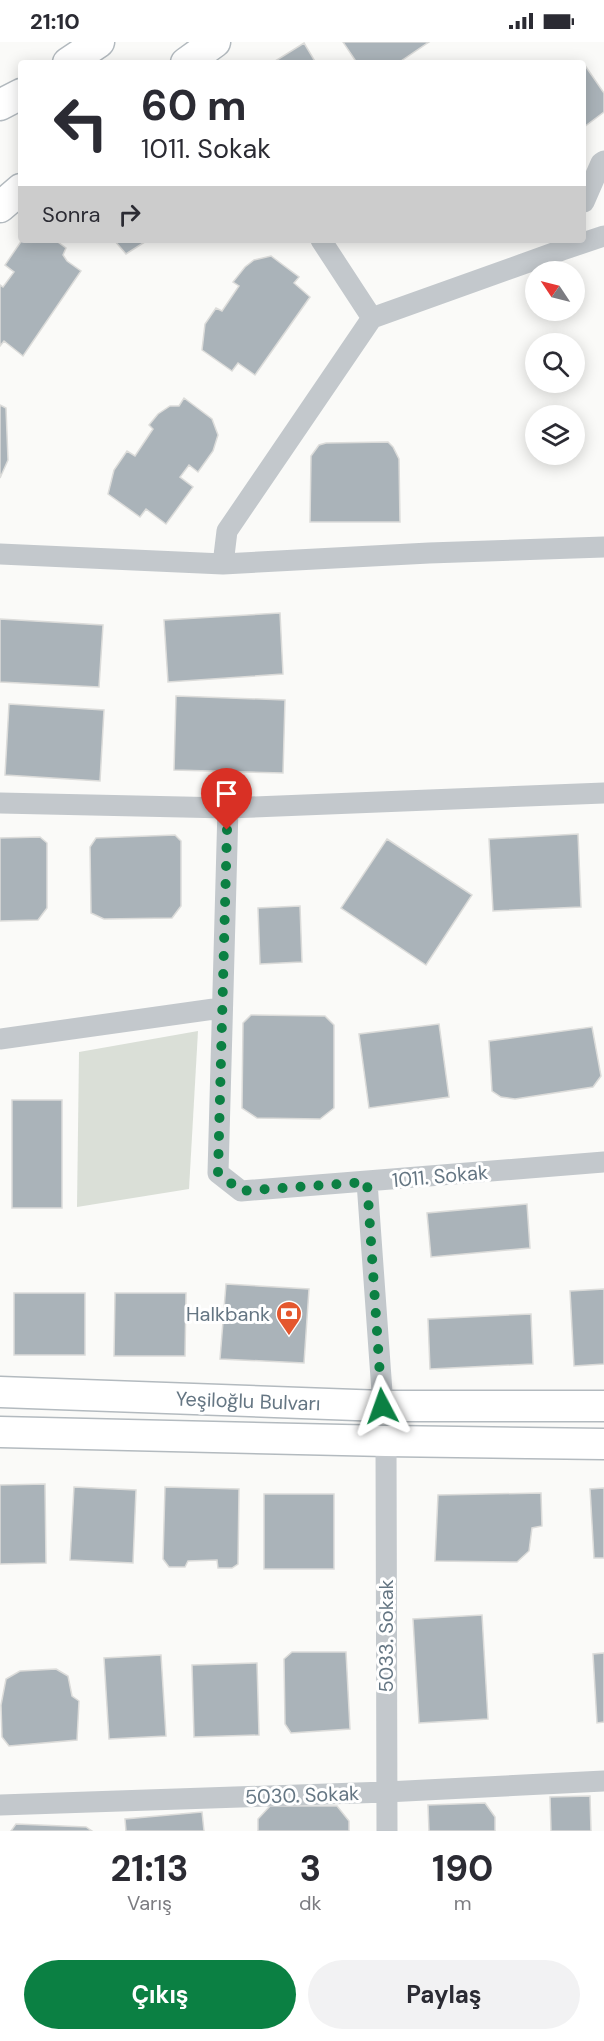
<!DOCTYPE html>
<html lang="tr">
<meta charset="utf-8">
<style>
:root{--surface:#fff;--page:#f2f2f3;--text:#2b2b33;--muted:#7c7c81;--accent:#0b8043}
body{margin:0;font-family:"DM Sans",sans-serif;background:var(--page);color:var(--text);height:100vh;display:flex;flex-direction:column;font-size:22px;white-space:nowrap}
*{box-sizing:border-box;margin:0}
p{font-size:20px;color:var(--muted)}
.icon{flex:none;width:33px;height:33px;fill:none;stroke:currentColor;stroke-width:2;stroke-linecap:round;stroke-linejoin:round}
.map{position:relative;height:1789px;overflow:hidden}
.side{display:flex;flex-direction:column;background:var(--surface);flex:1}
.side>*{flex:none}
.banner{position:absolute;left:18px;top:18px;width:568px;height:183px;border-radius:6px;box-shadow:0 3px 15px #0003;background:#fff;color:var(--text);overflow:hidden}
.needle{width:39px;rotate:305deg}
.controls{position:absolute;left:525px;top:219px;display:grid;gap:12px}
.controls a{display:grid;place-items:center;width:60px;height:60px;border-radius:50%;background:var(--surface);box-shadow:0 3px 15px #0003;font-size:30px}
.pin{position:absolute;display:grid;place-items:center;width:51px;height:51px;color:#fff;margin:-62px -26px;border-radius:50% 50% 50% 0;rotate:-45deg;box-shadow:0 0 6px #0007}
.pin .icon{rotate:45deg}
.me{position:absolute;width:66px;margin:-33px;rotate:356deg;stroke-linejoin:round;filter:drop-shadow(0 0 4px #0008)}
.turn{display:flex;align-items:center;gap:21px;height:126px;padding:0 24px;font-size:27px}
.turn .icon{width:78px;height:78px;stroke-width:2.5}
.turn b{display:block;font-size:42px;line-height:51px}
.then{display:flex;align-items:center;height:57px;padding:0 24px;background:#0003;gap:12px;font-size:22px}
.eta{display:flex;justify-content:space-evenly;align-items:center;height:102px;text-align:center}
.eta b{font-size:36px;font-weight:700;line-height:42px}
.primary-button{display:flex;gap:12px;margin-top:auto;padding:12px 24px}
.primary-button a{flex:1;height:69px;border-radius:36px;background:var(--accent);color:#fff;font-size:24px;font-weight:700;line-height:69px;text-align:center}
.primary-button a+a{background:var(--page);color:var(--text)}
.status{display:flex;justify-content:space-between;align-items:center;height:42px;padding:0 30px;background:var(--surface);direction:ltr}
.status svg{height:16px;fill:currentColor}
.map>svg:first-child{display:block}
</style>
<div class="status"><b>21:10</b><svg viewBox="0 0 49 12"><path d="M0 12V9h3v3zM5 12V6h3v6zM10 12V3h3v9zM15 12V0h3v12zM26 1h20v11H26zM47 4h2v5h-2z"/></svg></div>
<div class="map">
<svg width="604" height="1789" viewBox="0 0 604 1789">
<rect width="100%" height="100%" fill="#fafaf8"/>
<!-- green -->
<path fill="#dadfd7" d="M198 989 189 1147 77 1165 79 1010Z"/>
<!-- building -->
<path fill="#aab3b9" stroke="#dcdcda" stroke-width="1.5" d="M343 0H429L398 21H357Z
M304 1 316 21H272Z
M584 22 604 51V70L584 85Z
M22 198H55L66 206 63 213 67 219 81 229 23 314 4 299 0 304V243L3 245 14 230 5 223Z
M114 198H148L126 212Z
M271 214 299 235 294 241 310 255 255 333 238 321 232 329 202 308 205 282 216 266 222 269 239 244 233 240 245 225 254 218Z
M184 356 212 377 218 393 213 409 198 430 189 423 180 435 193 445 166 482 146 467 140 475 108 452 114 428 127 409 135 414 153 387 149 383 158 372 170 364H179Z
M0 363 6 366 8 418 0 436Z
M388 400 393 405 399 417 400 480H310L311 414 319 403 326 401Z
M280 571 283 632 168 640 164 578Z
M0 577 103 583 99 645 0 640Z
M176 654 285 658 283 731 174 728Z
M9 662 104 668 100 739 5 733Z
M578 792 581 865 493 869 489 797Z
M175 793 181 799V864L172 876 104 877 91 871 90 805 96 796Z
M40 795 47 801V866L38 878 0 879V796Z
M387 797 472 853 426 923 341 866Z
M300 864 302 920 260 922 258 866Z
M251 973 325 974 334 983V1066L320 1077 257 1076 242 1066 243 981Z
M439 982 449 1055 369 1066 359 992Z
M592 985 601 1034 593 1045 515 1057 501 1055 492 1049 489 999Z
M12 1058H62V1166H12Z
M527 1162 530 1206 431 1215 427 1171Z
M226 1242 309 1247 304 1321 220 1317Z
M604 1247V1322L574 1324 570 1249Z
M14 1251H85V1313H14Z
M115 1251H186L185 1314H114Z
M531 1272 533 1322 430 1327 428 1277Z
M45 1442 46 1521 0 1522V1443Z
M74 1445 136 1448 133 1521 70 1518Z
M165 1445 239 1447 238 1522 232 1526H218L217 1518 188 1519 185 1525H169L163 1517Z
M604 1446V1516H594L590 1447Z
M541 1451 542 1484 532 1486 529 1509 517 1520 435 1519 438 1453Z
M264 1452H334V1527H264Z
M482 1573 488 1677 419 1681 413 1577Z
M292 1610H346L350 1687 291 1691 285 1682 284 1617Z
M604 1611V1680L597 1681 593 1612Z
M161 1613 166 1694 109 1697 104 1616Z
M257 1621 259 1693 194 1695 192 1623Z
M56 1627 68 1634 72 1654 79 1659 77 1698 9 1704 2 1695 1 1663 6 1637 20 1629Z
M590 1754 591 1789H551L550 1755Z
M485 1761 495 1775V1789H429L428 1763Z
M270 1764H337L349 1779V1789H258V1777Z
M202 1770 204 1789H126L125 1777Z
M16 1782 86 1785 92 1789H11Z"/>
<g fill="none" stroke-linecap="round" stroke-linejoin="round">
<defs>
<path id="secondary" d="M68 21 99 0
M186 21 215 0
M0 63 21 52
M0 165 21 147
M0 1350 383 1364H604
M0 1390 386 1399 604 1402"/>
</defs>
<!-- secondary casing -->
<use href="#secondary" stroke="#b3babf" stroke-width="33"/>
<!-- minor -->
<path stroke="#c3c8cc" stroke-width="21" d="M584 160 601 121 604 119
M321 198 372 276
M562 208 604 194
M0 512 223 522 429 511 604 505
M223 522 227 489 372 276 562 208 566 198
M0 761 228 766 604 751
M228 766 218 1131 241 1149 604 1120
M0 997 221 966
M367 1140 383 1364
M386 1399 387 1789
M0 1763 386 1750 604 1739"/>
<!-- secondary -->
<use href="#secondary" stroke="#fff" stroke-width="30"/>
</g>
<g fill="none" stroke-linecap="round" stroke-linejoin="round">
<!-- route -->
<path stroke="#0b8043" stroke-width="10" stroke-dasharray="0 18" d="M227 788 218 1131 241 1149 367 1140 382 1364"/>
</g>
<!-- icons -->
<defs>
<symbol id="bank-pin" viewBox="-11 -11 22 30"><path d="M0 17L-7.5 6A9.5 9.5 0 1 1 7.5 6Z" fill="#e4572e" stroke="#fff"/><path d="M-6-4H6V4H-6ZM0-2.3a2.3 2.3 0 1 0 0 4.6a2.3 2.3 0 1 0 0-4.6Z" fill="#fff"/></symbol>
</defs>
<g fill-rule="evenodd">
<use href="#bank-pin" x="274" y="1257" width="30" height="40"/>
</g>
<g text-anchor="middle" dominant-baseline="central" stroke-width="6" stroke-linejoin="round" paint-order="stroke">
<!-- street labels -->
<g font-size="20" fill="#657683" stroke="#fff">
<text transform="translate(440 1134) rotate(-5)">1011. Sokak</text>
<text transform="translate(248 1359) rotate(2)">Yeşiloğlu Bulvarı</text>
<text transform="translate(386 1594) rotate(-90)">5033. Sokak</text>
<text transform="translate(302 1753) rotate(-2)">5030. Sokak</text>
</g>
<!-- poi labels -->
<g font-size="20" fill="#657683" stroke="#fff" text-anchor="end">
<text x="270" y="1272">Halkbank</text>
</g>
</g>
</svg>
<div class="controls">
<a><svg class="needle" viewBox="-14 -14 28 28"><path d="M0-13l5 13h-10z" fill="#e53935"/><path d="M0 13l5-13h-10z" fill="#7c7c81"/></svg></a>
<a><svg class="icon" aria-label="search" viewBox="0 0 24 24"><circle cx="10" cy="10" r="6"/><path d="M15 15l6 6"/></svg></a>
<a><svg class="icon" aria-label="layers" viewBox="0 0 24 24"><path d="M12 4l9 5-9 5-9-5zM3 14l9 5 9-5"/></svg></a>
</div>
<div class="pin" style="left:227px;top:788px;background:#d93025"><svg class="icon" aria-label="arrive" viewBox="0 0 24 24"><path d="M6 21V4h12l-3 4 3 4H6"/></svg></div>
<svg class="me" style="left:382px;top:1364px" viewBox="-20 -20 40 40"><path d="M0-17L14 15 0 8-14 15z" fill="#0b8043" stroke="#fff" stroke-width="4"/></svg>
<div class="banner">
<div class="turn"><svg class="icon" aria-label="left" viewBox="0 0 24 24"><path d="M17 20v-9H6M10 6l-5 5 5 5"/></svg><div><b>60 m</b>1011. Sokak</div></div>
<div class="then">Sonra<svg class="icon" aria-label="right" viewBox="0 0 24 24"><path d="M7 20v-9h11M14 6l5 5-5 5"/></svg></div>
</div>
</div>
<section class="side">
<div class="eta">
<div><b>21:13</b><p>Varış</p></div>
<div><b>3</b><p>dk</p></div>
<div><b>190</b><p>m</p></div>
</div>
<div class="primary-button"><a>Çıkış</a><a>Paylaş</a></div>
</section>
